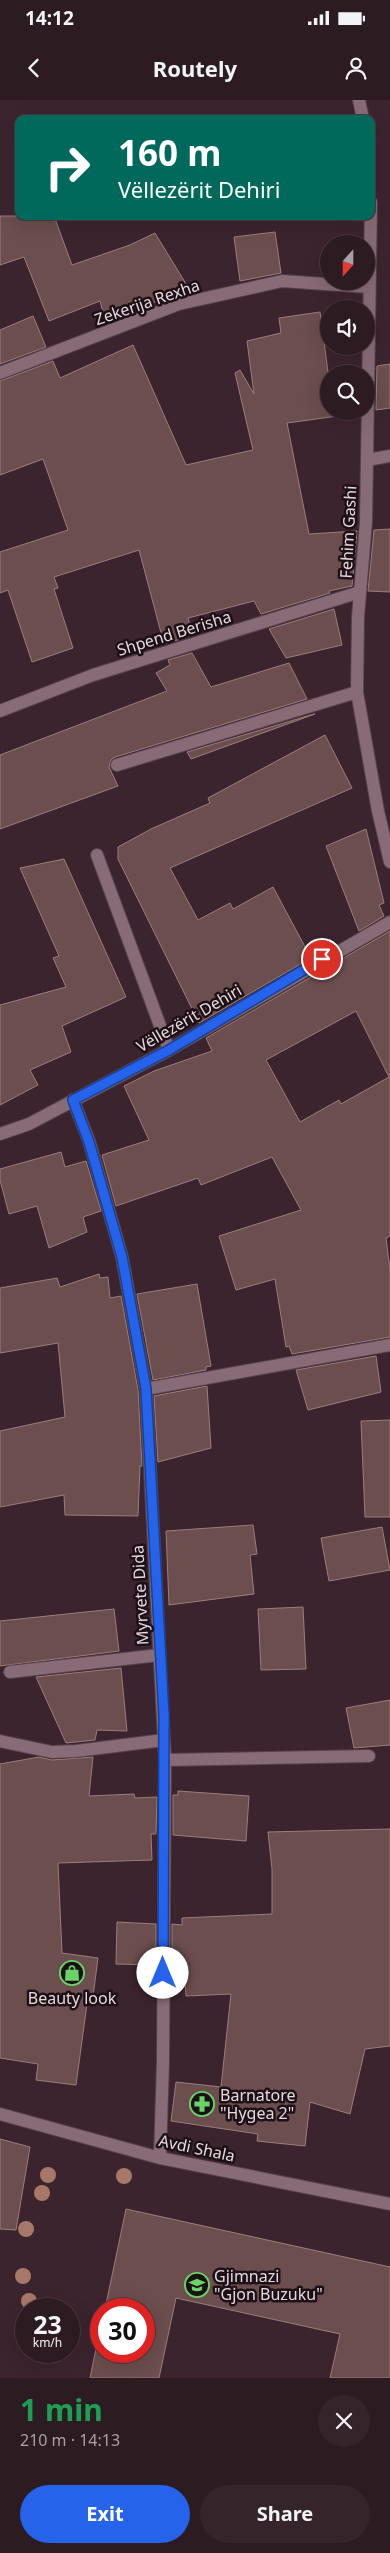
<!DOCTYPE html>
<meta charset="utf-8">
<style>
:root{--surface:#2d1b22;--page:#35242a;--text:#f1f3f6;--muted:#a7a1a5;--line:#483940;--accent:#2563eb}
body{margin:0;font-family:"Noto Sans",sans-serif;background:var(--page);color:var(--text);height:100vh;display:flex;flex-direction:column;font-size:19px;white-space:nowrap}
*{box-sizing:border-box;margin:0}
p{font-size:16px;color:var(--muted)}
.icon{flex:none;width:28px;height:28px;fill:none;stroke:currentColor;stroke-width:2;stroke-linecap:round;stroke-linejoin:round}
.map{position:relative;height:2278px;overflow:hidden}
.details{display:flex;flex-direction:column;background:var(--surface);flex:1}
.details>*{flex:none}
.guide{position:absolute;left:15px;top:15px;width:360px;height:105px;border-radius:10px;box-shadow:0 5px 20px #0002,0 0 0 1px var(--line);background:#00695c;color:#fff;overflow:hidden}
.needle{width:32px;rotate:201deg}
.fabs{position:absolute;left:320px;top:135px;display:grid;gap:10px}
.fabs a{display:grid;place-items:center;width:55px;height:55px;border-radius:50%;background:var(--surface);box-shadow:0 5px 20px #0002,0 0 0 1px var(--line);font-size:25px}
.speed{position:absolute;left:15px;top:2198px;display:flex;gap:10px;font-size:25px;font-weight:700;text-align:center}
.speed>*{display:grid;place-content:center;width:65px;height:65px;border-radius:50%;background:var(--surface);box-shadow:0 5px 20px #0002,0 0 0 1px var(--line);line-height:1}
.speed small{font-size:12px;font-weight:400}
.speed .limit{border:8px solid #d22;background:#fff;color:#111}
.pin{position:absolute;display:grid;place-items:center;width:42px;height:42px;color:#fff;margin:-21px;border:2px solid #fff;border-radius:50%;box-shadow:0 1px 5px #0007}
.me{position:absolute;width:55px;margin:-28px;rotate:0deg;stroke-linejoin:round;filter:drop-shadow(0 0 4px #0008)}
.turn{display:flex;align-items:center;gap:18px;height:105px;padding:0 20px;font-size:22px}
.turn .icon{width:65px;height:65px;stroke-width:2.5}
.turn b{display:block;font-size:35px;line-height:42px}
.round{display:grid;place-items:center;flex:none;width:52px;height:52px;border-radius:26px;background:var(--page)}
.head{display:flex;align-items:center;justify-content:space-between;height:85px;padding:0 20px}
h1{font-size:30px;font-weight:700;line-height:38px;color:#1e9e55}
.primary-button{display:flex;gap:10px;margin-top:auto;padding:10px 20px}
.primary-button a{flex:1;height:58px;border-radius:30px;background:var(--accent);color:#fff;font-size:20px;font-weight:700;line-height:58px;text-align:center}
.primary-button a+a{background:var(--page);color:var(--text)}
.status{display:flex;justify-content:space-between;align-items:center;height:35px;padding:0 25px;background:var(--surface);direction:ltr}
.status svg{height:14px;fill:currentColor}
header{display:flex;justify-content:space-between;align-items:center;height:65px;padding:0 20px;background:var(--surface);font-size:22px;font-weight:700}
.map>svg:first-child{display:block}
</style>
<div class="status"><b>14:12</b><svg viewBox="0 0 49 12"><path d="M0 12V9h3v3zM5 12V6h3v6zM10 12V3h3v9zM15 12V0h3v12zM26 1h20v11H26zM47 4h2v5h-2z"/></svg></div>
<header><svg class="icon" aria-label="back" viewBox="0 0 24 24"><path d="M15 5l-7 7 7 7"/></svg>Routely<svg class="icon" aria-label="person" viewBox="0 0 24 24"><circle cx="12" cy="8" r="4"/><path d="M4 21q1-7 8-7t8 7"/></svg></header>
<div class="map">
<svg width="390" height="2278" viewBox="0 0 390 2278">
<rect width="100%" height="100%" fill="#3c242e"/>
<!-- building -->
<path fill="#6b4e4d" stroke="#9d7d7b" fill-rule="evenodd" d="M0 116H54L72 165 130 145 155 133 191 192 104 216 100 201 49 221 24 157 0 165Z
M275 132 281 173 240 181 234 137Z
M320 212 328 272 360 268V274H329V311L360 313 287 323 309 434 357 431 352 486 329 491 330 493 261 514 254 501 188 518 192 532 182 535 184 538 164 544 139 450 54 477 58 488 54 489 73 548 32 562 8 490 0 493V452L68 430 43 359 0 375V281L53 261 60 278 133 245 186 365 253 350 235 273 240 270 254 294 247 241 281 233 279 218Z
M33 216 46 247 0 264V230Z
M390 264V308L376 310 377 266Z
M390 429V492L368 491 374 430Z
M334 509 342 545 286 558 269 529Z
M192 553 211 587 289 563 307 599 115 657 111 660 109 667 118 686 0 729V655L167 591 156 573 170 565 168 560Z
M315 614 191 659 187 652 314 614Z
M325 635 352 688 170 768 198 820 230 803 233 809 273 787 311 858 199 923 118 759V747L151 729 210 703 208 698Z
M366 729 384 803 379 805 384 816 359 831 326 746Z
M64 759 126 897 62 926 71 952 30 970 38 985 0 1005V905L66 887 53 858 59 856 20 768Z
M390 831V1136L386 1138 390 1170V1237L292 1254 289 1246 286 1247 275 1179 236 1190 219 1136 301 1110 272 1057 201 1085 198 1078 116 1106 102 1055 149 1040 124 986 154 971 212 951 206 938ZM356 911 389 977 341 1004 339 1000 300 1022 266 960Z
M61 1052 65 1067 86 1061 101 1111 83 1117 87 1132 49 1148 37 1106 9 1114 0 1080V1069Z
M99 1174 100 1178 108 1177 110 1198 121 1196 138 1290 142 1366H140L138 1416 65 1415 64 1395 0 1407V1331L65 1317 58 1243 0 1253V1188L57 1178 60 1187Z
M197 1184 211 1266 206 1267V1270L153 1280 137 1194Z
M376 1256 381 1292 308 1310 296 1270Z
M207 1286 211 1348 158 1362 154 1296Z
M390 1320V1417H365L361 1321Z
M253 1425 257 1454 250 1455 254 1494 169 1505 166 1431Z
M382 1427 390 1470 329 1481 321 1438Z
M303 1507 306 1569 261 1570 258 1509Z
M114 1509 119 1551 0 1566V1521Z
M121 1568 127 1631 97 1630 95 1640 66 1643 36 1577Z
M390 1600V1645L354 1648 346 1608Z
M39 1657 52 1660 93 1657 89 1696 134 1694 135 1698 157 1697 156 1734H151L152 1760 58 1763 62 1853 98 1858 92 1904H87L76 1985 36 1980 38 1964 0 1958V1664Z
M178 1691 249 1696 246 1741 173 1735V1695H178Z
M390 1729V1946L365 1949 350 2014 310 2002 305 2046 257 2041 258 2034 171 2021 176 1982 221 1987 231 1894 186 1896 184 1866H172V1824L182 1825V1818L272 1814V1769L268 1732Z
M117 1822 156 1824V1865L116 1864Z
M0 2039 30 2047 16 2130 0 2129Z
M126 2109 390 2167V2278H330L340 2234 176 2198 159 2278H90L101 2224V2251H144V2209H105Z"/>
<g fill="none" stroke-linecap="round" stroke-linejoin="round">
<defs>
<path id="minor" d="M359 0 363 19
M371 102 366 422 358 517 357 592 378 711 390 762
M0 273 179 204 282 181 368 187
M367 360 390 356
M0 611 93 575 360 492
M117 665 357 592
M97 755 169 950
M73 1000 89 1041 122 1157 146 1289 165 1660 163 1961 160 2058
M0 1034 29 1024 169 950 390 822
M146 1289 390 1245
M10 1572 159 1555
M0 1641 52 1652 76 1651 164 1640
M165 1660 369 1656
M0 2014 160 2058 390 2104"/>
</defs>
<!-- minor casing -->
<use href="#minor" stroke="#55424b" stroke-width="14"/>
<!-- minor -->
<use href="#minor" stroke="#876b76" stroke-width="12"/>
</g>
<!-- trees -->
<g fill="#a77867">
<circle cx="48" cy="2075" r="8"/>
<circle cx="124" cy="2076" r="8"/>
<circle cx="42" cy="2093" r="8"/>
<circle cx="26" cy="2129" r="8"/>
<circle cx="23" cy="2176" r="8"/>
<circle cx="29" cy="2201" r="8"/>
</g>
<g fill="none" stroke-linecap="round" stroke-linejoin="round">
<defs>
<path id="route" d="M163 1873 164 1616 146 1289 122 1157 89 1042 73 1000 169 950 322 859"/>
</defs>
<!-- route casing -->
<use href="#route" stroke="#184099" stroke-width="12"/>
<!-- route -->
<use href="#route" stroke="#2563eb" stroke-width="9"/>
</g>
<!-- icons -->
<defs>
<symbol id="shop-ring" viewBox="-11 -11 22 22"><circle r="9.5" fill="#1c1116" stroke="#68d465" stroke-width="1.5"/><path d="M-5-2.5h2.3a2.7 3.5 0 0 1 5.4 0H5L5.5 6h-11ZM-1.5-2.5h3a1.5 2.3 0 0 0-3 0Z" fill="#68d465"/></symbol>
<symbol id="pharmacy-ring" viewBox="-11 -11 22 22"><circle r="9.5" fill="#1c1116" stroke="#68d465" stroke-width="1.5"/><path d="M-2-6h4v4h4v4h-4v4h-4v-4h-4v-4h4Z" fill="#68d465"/></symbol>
<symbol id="school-ring" viewBox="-11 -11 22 22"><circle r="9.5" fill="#1c1116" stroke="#68d465" stroke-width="1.5"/><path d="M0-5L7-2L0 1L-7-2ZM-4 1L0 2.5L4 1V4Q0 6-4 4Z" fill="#68d465"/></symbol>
</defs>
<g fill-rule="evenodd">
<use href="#shop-ring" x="58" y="1859" width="28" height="28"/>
<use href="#pharmacy-ring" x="188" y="1990" width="28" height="28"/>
<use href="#school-ring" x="183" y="2171" width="28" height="28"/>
</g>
<g text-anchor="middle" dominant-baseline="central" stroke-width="5" stroke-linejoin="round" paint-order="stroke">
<!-- street labels -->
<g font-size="16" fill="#e8d8de" stroke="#1c1116">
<text transform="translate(147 202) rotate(-19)">Zekerija Rexha</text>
<text transform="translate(348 432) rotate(-87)">Fehim Gashi</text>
<text transform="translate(174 533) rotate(-17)">Shpend Berisha</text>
<text transform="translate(189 918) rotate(-30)">Vëllezërit Dehiri</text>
<text transform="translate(140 1495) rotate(-93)">Myrvete Dida</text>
<text transform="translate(197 2048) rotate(12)">Avdi Shala</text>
</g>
<!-- poi labels -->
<g font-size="16" fill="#e8d8de" stroke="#1c1116" text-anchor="start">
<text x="72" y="1898" text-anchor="middle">Beauty look</text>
<text x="220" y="1995">Barnatore<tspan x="220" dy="18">"Hygea 2"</tspan></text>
<text x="214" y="2176">Gjimnazi<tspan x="214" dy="18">"Gjon Buzuku"</tspan></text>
</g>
</g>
</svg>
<div class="fabs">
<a><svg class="needle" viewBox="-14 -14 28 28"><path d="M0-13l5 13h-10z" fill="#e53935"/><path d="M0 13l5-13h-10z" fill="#a7a1a5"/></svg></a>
<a><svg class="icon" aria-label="sound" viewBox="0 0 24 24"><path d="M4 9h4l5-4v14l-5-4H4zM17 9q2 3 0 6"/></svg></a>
<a><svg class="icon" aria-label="search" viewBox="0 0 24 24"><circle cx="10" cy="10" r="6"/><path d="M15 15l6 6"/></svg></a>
</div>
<div class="speed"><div>23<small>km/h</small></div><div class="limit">30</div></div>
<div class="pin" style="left:322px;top:859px;background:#d93025"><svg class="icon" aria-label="arrive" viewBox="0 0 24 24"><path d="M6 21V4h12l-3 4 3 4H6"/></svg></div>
<svg class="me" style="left:163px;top:1873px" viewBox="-20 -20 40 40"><circle r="19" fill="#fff"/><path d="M0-13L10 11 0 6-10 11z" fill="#2563eb"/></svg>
<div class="guide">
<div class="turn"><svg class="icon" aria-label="right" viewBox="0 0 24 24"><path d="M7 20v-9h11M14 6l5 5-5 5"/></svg><div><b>160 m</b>Vëllezërit Dehiri</div></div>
</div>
</div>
<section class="details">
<div class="head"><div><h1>1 min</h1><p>210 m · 14:13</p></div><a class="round"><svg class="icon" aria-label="close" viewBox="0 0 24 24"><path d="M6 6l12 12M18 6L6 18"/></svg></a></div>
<div class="primary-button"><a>Exit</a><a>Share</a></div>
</section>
